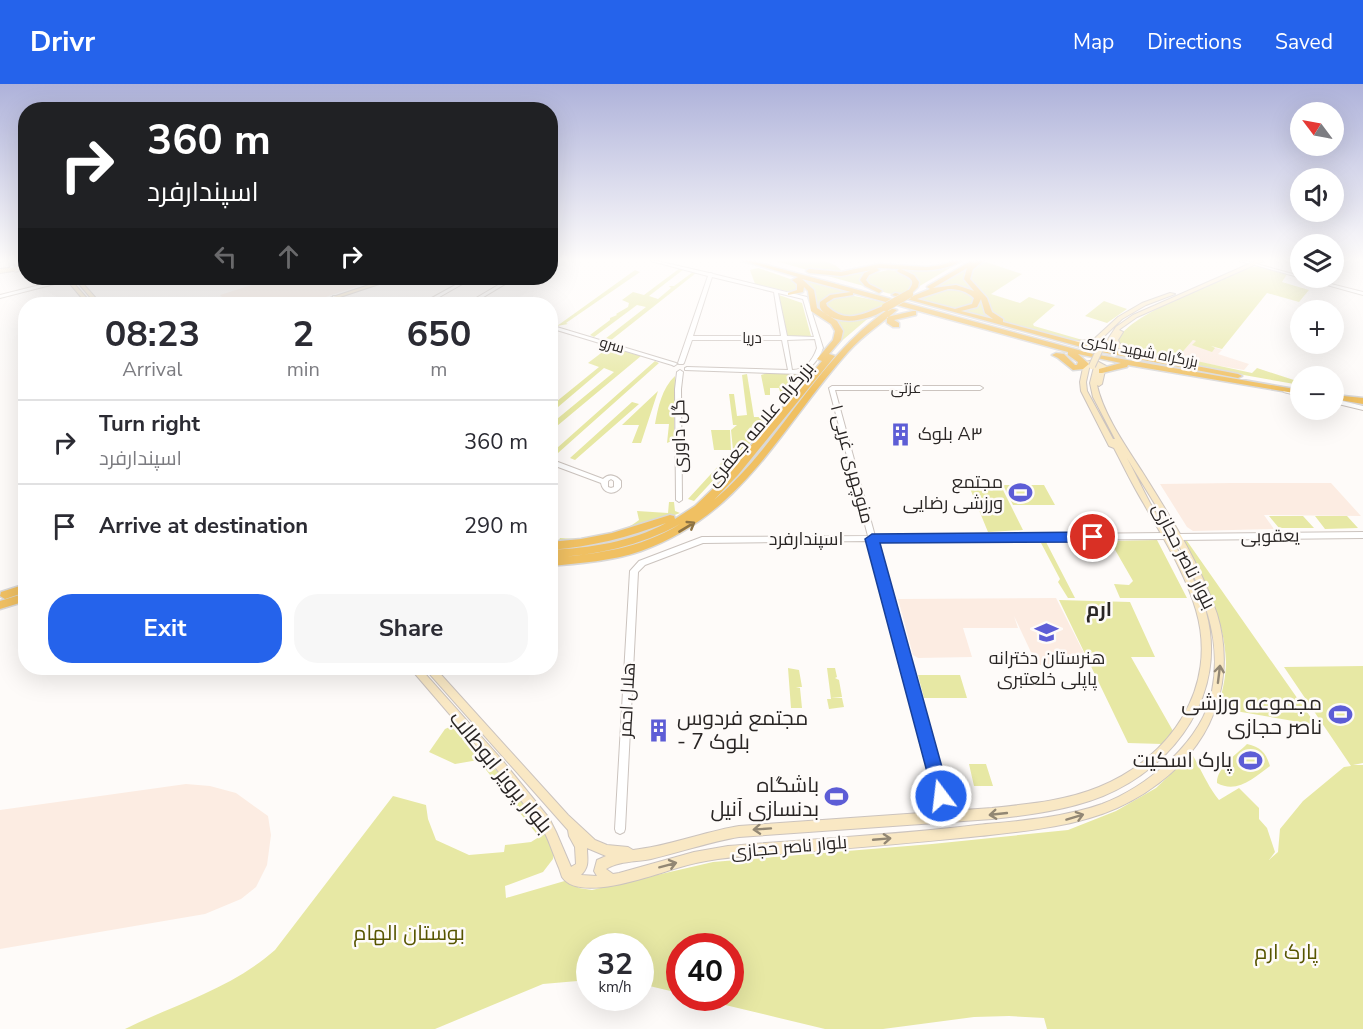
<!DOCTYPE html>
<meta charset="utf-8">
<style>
:root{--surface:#fff;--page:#f7f7f7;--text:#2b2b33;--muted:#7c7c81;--line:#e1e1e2;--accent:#2563eb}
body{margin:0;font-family:"Nunito Sans",Cairo,sans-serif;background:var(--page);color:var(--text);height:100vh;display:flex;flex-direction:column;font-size:22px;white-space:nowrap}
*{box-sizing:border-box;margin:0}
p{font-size:20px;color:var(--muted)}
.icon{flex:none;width:33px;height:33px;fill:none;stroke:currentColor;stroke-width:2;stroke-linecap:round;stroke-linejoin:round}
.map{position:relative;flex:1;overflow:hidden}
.panel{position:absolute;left:18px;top:213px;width:540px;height:378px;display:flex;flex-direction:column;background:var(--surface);border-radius:24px;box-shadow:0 6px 24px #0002}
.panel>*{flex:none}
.guide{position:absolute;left:18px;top:18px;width:540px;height:183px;border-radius:24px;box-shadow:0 6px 24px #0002;background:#202124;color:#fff;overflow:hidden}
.needle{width:39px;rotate:302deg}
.buttons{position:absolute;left:1290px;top:18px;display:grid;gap:12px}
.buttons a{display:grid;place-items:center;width:54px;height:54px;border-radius:50%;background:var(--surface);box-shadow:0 6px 24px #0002;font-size:30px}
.speed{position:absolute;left:576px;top:849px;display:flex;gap:12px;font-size:30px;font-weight:700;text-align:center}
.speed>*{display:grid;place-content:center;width:78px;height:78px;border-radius:50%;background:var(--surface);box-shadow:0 6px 24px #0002;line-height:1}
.speed small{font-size:15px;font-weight:400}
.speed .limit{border:9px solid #d22;background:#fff;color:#111}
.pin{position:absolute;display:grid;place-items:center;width:51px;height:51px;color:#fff;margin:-26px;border:3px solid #fff;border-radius:50%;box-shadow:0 2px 6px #0007}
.me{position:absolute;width:66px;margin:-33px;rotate:345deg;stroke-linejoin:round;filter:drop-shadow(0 0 4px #0008)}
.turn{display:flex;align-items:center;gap:21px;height:126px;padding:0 30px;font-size:27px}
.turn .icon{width:78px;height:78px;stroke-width:2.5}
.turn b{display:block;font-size:42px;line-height:51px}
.lanes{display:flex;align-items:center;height:57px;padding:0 30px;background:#0003;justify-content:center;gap:30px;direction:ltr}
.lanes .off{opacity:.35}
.eta{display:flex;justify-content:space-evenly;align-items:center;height:102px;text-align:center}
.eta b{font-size:36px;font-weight:700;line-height:42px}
.primary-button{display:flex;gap:12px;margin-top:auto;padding:12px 30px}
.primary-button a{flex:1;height:69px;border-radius:24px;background:var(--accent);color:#fff;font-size:24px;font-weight:700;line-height:69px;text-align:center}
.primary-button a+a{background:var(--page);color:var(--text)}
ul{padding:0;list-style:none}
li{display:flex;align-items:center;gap:18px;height:84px;padding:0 30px;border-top:2px solid var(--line)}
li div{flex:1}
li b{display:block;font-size:22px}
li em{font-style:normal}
header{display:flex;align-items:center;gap:36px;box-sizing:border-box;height:84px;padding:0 30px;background:var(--accent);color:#fff}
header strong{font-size:28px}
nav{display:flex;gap:33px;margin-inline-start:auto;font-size:21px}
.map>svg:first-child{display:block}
</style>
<header>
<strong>Drivr</strong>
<nav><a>Map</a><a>Directions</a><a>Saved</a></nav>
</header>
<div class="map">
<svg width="1363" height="945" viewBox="0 0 1363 945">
<rect width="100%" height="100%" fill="#fefbf9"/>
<!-- built -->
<path fill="#fcece2" d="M250 194H359L350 197 358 202 305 220H229L220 211 255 200Z
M1193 256 1222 266 1218 270 1249 280 1244 286 1179 275 1178 273Z
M1232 399H1331L1361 432 1264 431 1274 445 1193 447 1187 443 1160 400Z
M1056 514 1090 581H1037L1014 532 1018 544H963L972 573 918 574 913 571 898 515Z
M186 700 210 702 236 709 268 732 271 751 267 781 256 803 241 815 205 830 0 865V726Z"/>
<!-- green -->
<path fill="#e7e8a4" d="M776 177C796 177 832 170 843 189L814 188Z
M983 177 1022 190 991 210 1020 219 1029 213 1055 221 1033 240 1034 242 1086 257 1091 256 1103 247 1095 257 1079 259 1008 240 997 235 969 197V187Z
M955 181 913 206 918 201C899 185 885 177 863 193L871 204 817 189C837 192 856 186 877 183 903 181 929 187 955 181Z
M969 182 965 192 983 213 996 236 948 225 967 226 980 219 977 211 953 203 932 205Z
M1250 183H1261L1287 190 1282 198 1309 206 1299 218 1267 209 1222 265 1211 262 1215 264 1212 268 1192 261 1196 257 1193 256 1178 273 1252 289 1257 284 1300 298V301L1142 273 1126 267 1117 256C1134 227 1217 199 1250 183Z
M680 184 684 185 649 212 658 215 671 204 669 202H674L693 188 696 189 610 257 605 255 646 223 637 221 594 253 590 251 610 236V234L617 231 616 230 628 223 629 219 622 216 633 208 644 211Z
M758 184 796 197 799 207 795 209 755 200 750 186Z
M635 186 640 188 566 239 568 240 557 242Z
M888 186 899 187 913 194 912 205 901 212C887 209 872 207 865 195L866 191Z
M792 191 863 212 841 209 822 216 821 219 839 234 872 231 837 261 841 247 817 227 814 213 800 195Z
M958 204 975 212 977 218 955 224 916 216 936 205Z
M845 210 888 219C864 233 851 238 825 225L826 216Z
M779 211 802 219 811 252 786 253Z
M1104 217 1127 225 1107 239 1085 232Z
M609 263 641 272 551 347V342L557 335 614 288 604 284 551 329V322L599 283 588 279Z
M655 277 659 279 558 369 551 373V370L557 364Z
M767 289H805L798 298 786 304V312L781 311 779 304H770V311H765L761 291Z
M747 290 754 333H777L760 353 743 364 694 417 688 415 733 366 731 346 737 341H733L729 310H734L737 332 747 331 742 291Z
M675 292 674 356 667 359 669 340H655C658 323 662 304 675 292Z
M658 307 641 359H632L639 341H622Z
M632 318 639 320 575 376 570 374Z
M711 346H730L731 366H714Z
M1003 401H1044L1055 421H1013Z
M969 402H1001L1023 446 988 448Z
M669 418H674L675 427 680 429 640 444 551 461 550 458H558L560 454C585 457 620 452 639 436L637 427 668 429Z
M1269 432H1303L1314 444H1279Z
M1315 432H1347L1358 444 1325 445Z
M1157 456 1187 514H1120L1114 500 1129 501 1133 497 1110 457Z
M1183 457H1187L1314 638 1311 640 1218 624C1222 609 1226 593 1226 578 1225 534 1203 495 1183 457Z
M1046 458 1075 514H1068L1058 498 1060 495 1041 459Z
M1059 516 1130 518 1155 573H1131L1173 647 1162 660 1128 659Z
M1363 582V679L1353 681H1363V945H1047L1044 934 1009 932 974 933 883 945H825L696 914H730V862H680L679 909 641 900 640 862H590L589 896 543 900 435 945H125C176 920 232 904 275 866L393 712 426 721 428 735 436 756 469 771 504 768 505 761 531 758 539 753 483 682 489 678 547 746 554 768 553 775 543 788 505 802 506 814 568 796 579 804 592 806 713 778 932 760 1068 746 1116 727 1156 704 1192 670C1201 685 1208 703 1219 716L1239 704 1259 724V735L1267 744 1275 768 1269 776 1278 768 1280 745 1303 717 1344 683 1351 682 1284 583Z
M788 584 799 586 802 603H796L800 604 802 624H791Z
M827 584H835L837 593 835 594 839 596 842 613H831L842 614 844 623 829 625 827 615H831Z
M918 591H960L967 614H924Z
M456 640 487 672 484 675 455 680 429 668 445 645Z
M1247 660C1261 663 1266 669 1270 682 1254 694 1237 710 1217 699 1216 684 1237 670 1247 660Z
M969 680H986L993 702H974Z"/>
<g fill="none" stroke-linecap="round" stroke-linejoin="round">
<!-- river -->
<path fill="#f8afc4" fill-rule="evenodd" d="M750 177H758L797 189 792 190Z"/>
<defs>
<path id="tertiary" d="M9 177H17L23 184C19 188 15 189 10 185ZM13 178 18 184 16 185 14 184Z
M651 177H657L709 189H711L713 190 807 213 823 264C819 275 811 285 800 290L685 286V284L687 283 788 286 782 256H692L684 279 683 280H679L678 279 708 192ZM712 193 774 208 781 252H693ZM778 209 803 215 814 253 787 252ZM815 255 817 264C813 276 805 286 792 286L787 256Z
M1240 177H1246L1300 192V194H1307L1363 208V211Z
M68 194H70V196L0 214V211Z
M468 194H473L427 220H421Z
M510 194H515L472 220H466Z
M333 212H337L360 220H353L333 214Z
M550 241 676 279 677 280 674 282 672 281 550 244Z
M680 286 683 288 681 305 682 416 679 418 676 416 675 305 677 288Z
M832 302H980L983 304 980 306H835L875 452 1166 449 1170 452 1166 455 877 457 945 709 966 729 967 732 966 735 962 737 958 735 942 720 935 736 931 738 927 736 926 733 936 712 869 457 703 459 645 481 638 488 625 745 624 748 620 750 616 748 615 745 630 487 639 477 702 453 868 452 829 304Z
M1286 305 1300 308V312L1284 308 1283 307Z
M1334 315 1363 322V326L1334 319Z
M550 375 603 395C609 389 616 391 621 397V403C615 412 603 410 601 399L550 380ZM611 395 614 397V403L611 404 608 403V397Z
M1363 448V454L1177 456 1173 453 1177 450Z"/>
<path id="secondary" d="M1256 177H1263L1137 233 1120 245 1119 246 1123 248 1118 256 1120 260 1139 271V273C1131 273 1116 265 1113 257L1109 260 1106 258 1116 243 1133 231Z
M26 182V185L0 189V185Z
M65 194H69L92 220H87Z
M74 194H78L101 220H96Z
M390 194H397L319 220H312Z
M1170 209 1175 210 1146 221 1122 235 1097 259 1075 261 1072 259 1075 257 1093 256 1118 233 1142 219Z
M1095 276 1106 282 1102 300 1099 302 1097 301C1103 330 1127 364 1143 389 1171 434 1200 479 1217 530 1228 566 1226 606 1209 640 1191 677 1155 707 1117 724 1074 743 1026 747 980 752 914 759 847 764 781 770 760 771 739 772 718 775 704 777 690 780 677 784 653 791 579 819 562 793 561 790 560 787 559 784 553 770 549 755 541 742L494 682 410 584H420L502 676 549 734 556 748 571 783 576 780 575 763 569 752 568 746 427 587 426 584H435L568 731 595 756 607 761 628 763 633 766C669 762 703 748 739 742L992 724C1028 720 1065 717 1099 703 1170 674 1219 604 1196 526 1185 488 1163 454 1144 420 1133 402 1124 383 1114 364L1109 362 1081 307 1080 298 1084 279 1085 278ZM1090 280 1097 281 1094 283 1090 299 1093 313 1115 355H1113L1087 307 1086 298ZM1127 374C1157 425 1192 474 1208 531 1215 555 1217 583 1212 607 1203 657 1147 703 1102 720 1062 734 1018 737 977 741 894 751 811 755 728 762L694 768 619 789 613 790 606 785C618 777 637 778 651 775 681 768 709 758 739 753L992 735C1030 731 1068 726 1103 712 1176 682 1228 608 1206 528 1194 488 1170 454 1150 419 1142 404 1135 389 1127 374ZM587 764 606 772 597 776 594 787 597 792 581 791C590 782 587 775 587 764Z"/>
<path id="trunk" d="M743 177H752L1093 270 1300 306V310L1128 281 1127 283 1102 289H1099V285L1121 279 1078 270 1089 280 1083 285 1073 286 1058 274 1052 271 1056 269 1064 270 1075 281H1077L1078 278 1068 271V268L853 209V211L834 214 826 219 827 222C847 241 864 229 886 221L890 223C873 235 844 243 826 230 821 226 819 224 820 218L830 211 851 208 802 195 814 206 817 224 837 237 843 247 841 256 829 270 835 272 738 391 714 416C781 360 817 273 890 224L897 226C880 241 864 250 848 268 780 344 744 430 641 467 612 477 581 479 550 482V474C596 470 640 465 680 440 640 462 596 471 550 474V466C590 464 631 458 666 439 629 453 591 463 550 466V458L581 455 612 449 670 431 674 432 675 435 695 422 722 396 822 277 817 275 833 256 835 247 831 240 811 227 808 207 804 203 803 208 788 211V209L797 206V200L792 196 798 193Z
M953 177H961C943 188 922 187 901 185L914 191 919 198 918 203 909 212 906 210C917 196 913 195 898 188L897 187 899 185 879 184H877L879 186 878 187 869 191 866 196 869 200 881 206 882 207 879 209 865 202 860 196 864 189 871 186 841 192 809 189 806 187 809 185 841 188 879 180 927 183 941 181Z
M971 177 974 179 977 177H984L973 185 970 195 987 214 992 228 1003 235V238L1097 263 1238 290 1242 292 1238 294 1096 267 892 211 895 209 912 213 913 212 930 205 927 203 928 202ZM967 184 964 195 974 207 956 201 933 204ZM948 205C959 205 966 207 974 214L972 220 955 225 917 215ZM981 215 985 229 993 235 961 227 977 223Z
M913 227H916V231L894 236 899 239V243H893L887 239V233Z
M1334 311 1363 314V320L1334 315Z
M26 500V508L5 515 0 512 1 508Z
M26 509V517L0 525V517Z"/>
</defs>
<!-- tertiary casing -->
<use href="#tertiary" stroke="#cbc3be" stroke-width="2"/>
<!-- secondary casing -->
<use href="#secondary" stroke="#cbc3be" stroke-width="2"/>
<!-- trunk casing -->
<use href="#trunk" stroke="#d9d8d8" stroke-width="3"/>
<!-- tertiary -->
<use href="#tertiary" fill="#fff" fill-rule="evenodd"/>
<!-- secondary -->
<use href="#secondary" fill="#f9e8c4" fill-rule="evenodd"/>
<!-- trunk -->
<use href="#trunk" fill="#f0c062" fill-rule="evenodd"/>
<defs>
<path id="secondary-bridge" d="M1092 282 1104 256"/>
<path id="trunk-bridge" d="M886 223 909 210"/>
</defs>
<!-- secondary-bridge casing -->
<use href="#secondary-bridge" stroke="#cbc3be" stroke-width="8" stroke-linecap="butt"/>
<!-- trunk-bridge casing -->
<use href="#trunk-bridge" stroke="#d9d8d8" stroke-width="9" stroke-linecap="butt"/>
<!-- secondary-bridge -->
<use href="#secondary-bridge" stroke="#f9e8c4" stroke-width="6"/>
<!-- trunk-bridge -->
<use href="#trunk-bridge" stroke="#f0c062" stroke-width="8"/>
</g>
<!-- one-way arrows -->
<defs><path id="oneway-shaft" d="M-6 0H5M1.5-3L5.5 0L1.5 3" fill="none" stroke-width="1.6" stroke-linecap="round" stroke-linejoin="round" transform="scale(1.5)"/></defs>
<use stroke="#8d7344" href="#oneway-shaft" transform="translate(687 443) rotate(-31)"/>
<g stroke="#928774">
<use href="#oneway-shaft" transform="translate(1219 590) rotate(-83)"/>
<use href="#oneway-shaft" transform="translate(998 730) rotate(174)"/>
<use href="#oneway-shaft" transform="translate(1075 733) rotate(-17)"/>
<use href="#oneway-shaft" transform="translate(762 745) rotate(176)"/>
<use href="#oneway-shaft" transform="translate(882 755) rotate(-5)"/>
<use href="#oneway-shaft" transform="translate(668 781) rotate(-15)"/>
</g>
<!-- sky -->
<linearGradient id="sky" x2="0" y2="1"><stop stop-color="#aeb2da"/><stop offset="0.57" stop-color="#fffdfc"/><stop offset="1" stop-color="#fffdfc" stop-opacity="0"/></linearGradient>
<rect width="1363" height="309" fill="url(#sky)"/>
<!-- route -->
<path fill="#2563eb" stroke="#184099" stroke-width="1.5" d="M1093 448 1099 453 1093 458 880 459 950 712 947 718 941 721 935 718 865 455 872 450Z"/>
<!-- icons -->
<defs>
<symbol id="building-bare" viewBox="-9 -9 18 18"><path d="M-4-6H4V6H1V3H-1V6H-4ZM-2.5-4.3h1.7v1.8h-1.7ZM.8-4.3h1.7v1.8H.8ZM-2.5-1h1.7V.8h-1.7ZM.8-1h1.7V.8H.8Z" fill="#5d5dd6" stroke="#fefbf9" stroke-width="2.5" paint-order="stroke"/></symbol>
<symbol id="stadium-bare" viewBox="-9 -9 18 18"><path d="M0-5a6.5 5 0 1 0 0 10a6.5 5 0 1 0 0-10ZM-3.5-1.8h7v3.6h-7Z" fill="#5d5dd6" stroke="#fefbf9" stroke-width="2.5" paint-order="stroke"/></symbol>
<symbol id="school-bare" viewBox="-9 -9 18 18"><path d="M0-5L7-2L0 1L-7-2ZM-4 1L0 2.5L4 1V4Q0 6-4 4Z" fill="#5d5dd6" stroke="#fefbf9" stroke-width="2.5" paint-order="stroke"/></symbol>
</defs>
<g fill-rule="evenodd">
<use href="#building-bare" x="884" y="334" width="33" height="33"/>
<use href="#stadium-bare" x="1004" y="392" width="33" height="33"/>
<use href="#school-bare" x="1030" y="532" width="33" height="33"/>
<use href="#stadium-bare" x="1324" y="614" width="33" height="33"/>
<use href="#building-bare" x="642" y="630" width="33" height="33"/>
<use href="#stadium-bare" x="1234" y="660" width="33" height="33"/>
<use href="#stadium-bare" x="820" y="696" width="33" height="33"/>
</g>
<g text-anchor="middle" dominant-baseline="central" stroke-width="5" stroke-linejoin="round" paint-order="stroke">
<!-- far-street labels -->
<g font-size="15" fill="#2a2625" stroke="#fefbf9">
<text x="752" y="254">دریا</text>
<text transform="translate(612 261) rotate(17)">سرو</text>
<text transform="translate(1140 267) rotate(11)">بزرگراه شهید باکری</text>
<text x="906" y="304">عزتی</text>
</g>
<!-- street labels -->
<g font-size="18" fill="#2a2625" stroke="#fefbf9">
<text transform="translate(760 340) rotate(-50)">بزرگراه علامه جعفری</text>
<text transform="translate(679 352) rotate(-91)">گل داوری</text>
<text transform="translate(852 380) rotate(75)">منوچهری غربی ۱</text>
<text transform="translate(1270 452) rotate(-1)">یعقوبی</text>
<text x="806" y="455">اسپندارفرد</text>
<text transform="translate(1184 472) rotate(63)">بلوار ناصر حجازی</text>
<text transform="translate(627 616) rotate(-87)">هلال احمر</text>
<text transform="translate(789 763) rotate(-5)">بلوار ناصر حجازی</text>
</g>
<!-- poi labels -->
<g font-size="18" fill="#2a2625" stroke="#fefbf9" text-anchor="start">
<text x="918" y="350">بلوک A۳</text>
<text x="1003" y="398" text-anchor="end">مجتمع<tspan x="1003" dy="21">ورزشی رضایی</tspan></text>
<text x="1047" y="574" text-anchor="middle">هنرستان دخترانه<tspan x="1047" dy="21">پاپلی خلعتبری</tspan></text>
</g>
<!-- neighbourhood labels -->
<g font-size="20" font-weight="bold" fill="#2a2625" stroke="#fefbf9">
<text x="1099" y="525">ارم</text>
</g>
<!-- near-poi labels -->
<g font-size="21" fill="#2a2625" stroke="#fefbf9" text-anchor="end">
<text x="1322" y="619">مجموعه ورزشی<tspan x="1322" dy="24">ناصر حجازی</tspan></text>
<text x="677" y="634" text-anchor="start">مجتمع فردوس<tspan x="677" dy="24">- بلوک 7</tspan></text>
<text x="1232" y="676">پارک اسکیت</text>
<text x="819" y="701">باشگاه<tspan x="819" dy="24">بدنسازی آنیل</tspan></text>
</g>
<!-- near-street labels -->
<g font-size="21" fill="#2a2625" stroke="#fefbf9">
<text transform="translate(501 688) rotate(51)">بلوار پرویز ابوطالب</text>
</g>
<!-- near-park labels -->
<g font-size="21" fill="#575500" stroke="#fefbf9">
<text x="409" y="849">بوستان الهام</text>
<text x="1286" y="868">پارک ارم</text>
</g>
</g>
</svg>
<div class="buttons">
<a><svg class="needle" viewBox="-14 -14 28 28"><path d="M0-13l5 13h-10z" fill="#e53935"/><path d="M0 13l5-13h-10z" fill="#7c7c81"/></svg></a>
<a><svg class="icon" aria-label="sound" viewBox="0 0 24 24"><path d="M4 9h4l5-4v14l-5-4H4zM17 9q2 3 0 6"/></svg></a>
<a><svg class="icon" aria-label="layers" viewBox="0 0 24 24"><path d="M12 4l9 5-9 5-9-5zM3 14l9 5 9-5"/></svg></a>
<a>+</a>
<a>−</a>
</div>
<div class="speed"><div>32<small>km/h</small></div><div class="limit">40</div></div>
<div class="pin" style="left:1093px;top:453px;background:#d93025"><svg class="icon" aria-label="arrive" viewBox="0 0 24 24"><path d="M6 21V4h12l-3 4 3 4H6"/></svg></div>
<svg class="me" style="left:941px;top:712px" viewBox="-20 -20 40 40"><circle r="17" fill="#2563eb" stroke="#fff" stroke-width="3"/><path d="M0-11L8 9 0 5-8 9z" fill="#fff"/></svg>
<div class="guide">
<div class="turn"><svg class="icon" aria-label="right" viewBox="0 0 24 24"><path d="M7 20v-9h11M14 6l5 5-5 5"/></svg><div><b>360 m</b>اسپندارفرد</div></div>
<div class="lanes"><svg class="icon off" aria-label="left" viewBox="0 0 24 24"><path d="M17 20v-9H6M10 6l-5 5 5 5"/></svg><svg class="icon off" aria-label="ahead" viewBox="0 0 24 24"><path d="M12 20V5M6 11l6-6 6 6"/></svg><svg class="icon" aria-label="right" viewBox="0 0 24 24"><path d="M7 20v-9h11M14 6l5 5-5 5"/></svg></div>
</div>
<section class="panel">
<div class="eta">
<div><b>08:23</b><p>Arrival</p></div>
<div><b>2</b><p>min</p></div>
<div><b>650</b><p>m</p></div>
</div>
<ul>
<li><svg class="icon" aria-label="right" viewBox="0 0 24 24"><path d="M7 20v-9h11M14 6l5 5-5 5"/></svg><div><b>Turn right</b><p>اسپندارفرد</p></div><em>360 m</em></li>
<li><svg class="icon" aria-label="arrive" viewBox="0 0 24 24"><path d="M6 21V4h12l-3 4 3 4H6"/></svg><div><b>Arrive at destination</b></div><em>290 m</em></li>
</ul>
<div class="primary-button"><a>Exit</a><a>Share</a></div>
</section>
</div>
